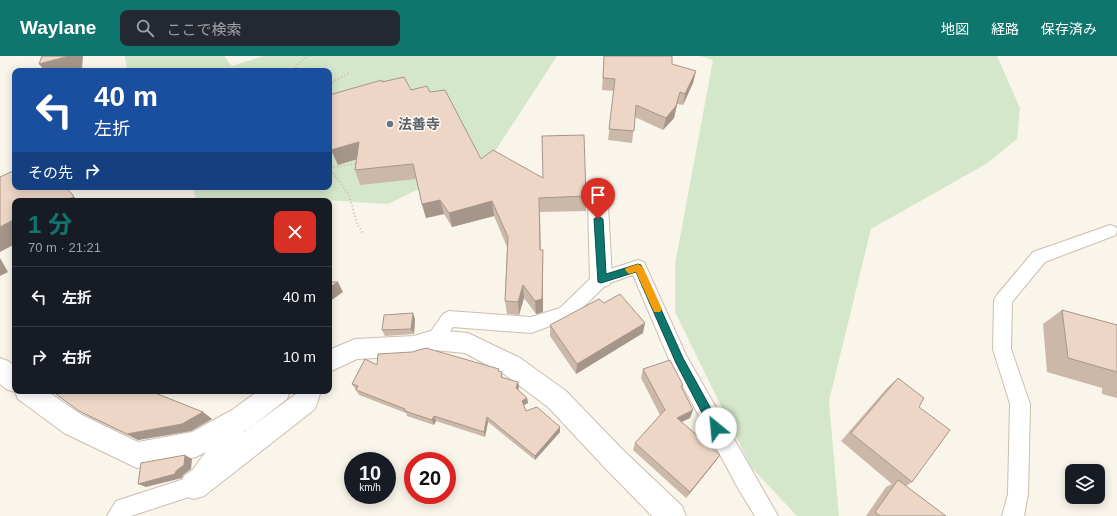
<!DOCTYPE html>
<html lang="ja">
<meta charset="utf-8">
<style>
:root{--surface:#171b24;--page:#242831;--text:#f1f3f6;--muted:#9ea1a6;--line:#363941;--accent:#0f766e}
body{margin:0;font-family:Arial,"Noto Sans JP",sans-serif;background:var(--page);color:var(--text);height:100vh;display:flex;flex-direction:column;font-size:15px;white-space:nowrap}
*{box-sizing:border-box;margin:0}
p{font-size:13px;color:var(--muted)}
.icon{flex:none;width:22px;height:22px;fill:none;stroke:currentColor;stroke-width:2;stroke-linecap:round;stroke-linejoin:round}
.map{position:relative;flex:1;overflow:hidden}
.details{position:absolute;left:12px;top:142px;width:320px;height:196px;display:flex;flex-direction:column;background:var(--surface);border-radius:8px;box-shadow:0 2px 10px #0003}
.details>*{flex:none}
.banner{position:absolute;left:12px;top:12px;width:320px;height:122px;border-radius:8px;box-shadow:0 2px 10px #0003;background:#1a4fa0;color:#fff;overflow:hidden}
.controls{position:absolute;left:1065px;top:408px;display:grid;gap:8px}
.controls a{display:grid;place-items:center;width:40px;height:40px;border-radius:8px;background:var(--surface);box-shadow:0 2px 10px #0003;font-size:20px}
.speed{position:absolute;left:344px;top:396px;display:flex;gap:8px;font-size:20px;font-weight:700;text-align:center}
.speed>*{display:grid;place-content:center;width:52px;height:52px;border-radius:50%;background:var(--surface);box-shadow:0 2px 10px #0003;line-height:1}
.speed small{font-size:10px;font-weight:400}
.speed .limit{border:6px solid #d22;background:#fff;color:#111}
.pin{position:absolute;display:grid;place-items:center;width:34px;height:34px;color:#fff;margin:-41px -17px;border-radius:50% 50% 50% 0;rotate:-45deg;box-shadow:0 0 4px #0007}
.pin .icon{rotate:45deg}
.me{position:absolute;width:44px;margin:-22px;rotate:332deg;stroke-linejoin:round;filter:drop-shadow(0 0 3px #0008)}
.turn{display:flex;align-items:center;gap:14px;height:84px;padding:0 16px;font-size:18px}
.turn .icon{width:52px;height:52px;stroke-width:2.5}
.turn b{display:block;font-size:28px;line-height:34px}
.then{display:flex;align-items:center;height:38px;padding:0 16px;background:#0003;gap:8px;font-size:15px}
.round{display:grid;place-items:center;flex:none;width:42px;height:42px;border-radius:8px;background:var(--page)}
.overview{display:flex;align-items:center;justify-content:space-between;height:68px;padding:0 16px}
h1{font-size:24px;font-weight:700;line-height:30px;color:var(--accent)}
ul{padding:0;list-style:none}
li{display:flex;align-items:center;gap:12px;height:60px;padding:0 16px;border-top:1px solid var(--line)}
li div{flex:1}
li b{display:block;font-size:15px}
li em{font-style:normal}
header{display:flex;align-items:center;gap:24px;box-sizing:border-box;height:56px;padding:0 20px;background:var(--accent);color:#fff}
header strong{font-size:19px}
nav{display:flex;gap:22px;margin-inline-start:auto;font-size:14px}
.search{width:280px;height:36px;background:var(--page);display:flex;align-items:center;gap:10px;box-sizing:border-box;padding:0 14px;border-radius:8px;color:var(--muted);font-size:15px}
.map>svg:first-child{display:block}
</style>
<header>
<strong>Waylane</strong>
<div class="search"><svg class="icon" aria-label="search" viewBox="0 0 24 24"><circle cx="10" cy="10" r="6"/><path d="M15 15l6 6"/></svg>ここで検索</div>
<nav><a>地図</a><a>経路</a><a>保存済み</a></nav>
</header>
<div class="map">
<svg width="1117" height="460" viewBox="0 0 1117 460">
<rect width="100%" height="100%" fill="#faf5ea"/>
<!-- green -->
<path fill="#d5e7ca" d="M125 0H224L232 10 263 0H557L494 97 388 148 293 142 280 145H196L193 131H191H329V15H127Z
M700 0H997L1020 52 1017 83 986 108 871 173 829 345 839 460H797L751 411 675 256V208L713 4Z"/>
<g fill="none" stroke-linecap="round" stroke-linejoin="round">
<defs>
<path id="lane" d="M1110 169 1116 171 1117 173 1116 179 1045 206 1012 246 1011 293 1030 348 1028 438 1024 460H1002L1008 438 1010 348 993 293 994 244 997 239 1033 196Z
M638 204 644 206 686 299 778 460H755L739 434 672 310 633 219 607 228 572 262 531 277 453 271 440 290 434 292 428 290 425 284 443 258 449 255 531 261 560 252 595 218Z
M239 357 246 359 249 366 246 373 201 437 131 460H107L116 445 187 422 232 359Z"/>
<path id="street" d="M598 140 605 143 608 148 612 223 609 229 601 232 593 229 590 223 588 148 591 143Z
M434 274 468 277 520 302 566 335 623 394 682 450 686 460H652L605 412 548 351 504 318 465 297 434 294 414 300 357 303 329 316V294L355 283 414 280Z
M0 302 8 305 15 310V335H47L82 359 138 386 192 376 232 354 258 335H290L287 343 250 372 196 401 137 412 64 377 18 343 15 336 6 333 0 328Z
M297 335H321L315 353 204 440 194 443 184 440 181 430 184 420 296 338Z"/>
</defs>
<!-- lane casing -->
<use href="#lane" stroke="#ccbdb1" stroke-width="2"/>
<!-- street casing -->
<use href="#street" stroke="#ccbdb1" stroke-width="2"/>
<!-- path -->
<path stroke="#d2b9a8" stroke-width="2" stroke-dasharray="1 2.5" stroke-linecap="butt" d="M294 15 298 7 309 0
M329 28 349 17
M329 111 349 139 357 168 363 177
M330 112 359 107"/>
<!-- lane -->
<use href="#lane" fill="#fff" fill-rule="evenodd"/>
<!-- street -->
<use href="#street" fill="#fff" fill-rule="evenodd"/>
</g>
<!-- wall -->
<path fill="#ccb8a9" d="M604 0 672 8 696 15 693 27 683 49 677 48 674 62 663 74 635 61 632 87 608 84 614 35 602 34Z
M382 26 411 34 430 36 481 103 543 122 586 140V155L540 156 541 194 543 208V256L536 258 524 242 519 259 507 258 505 245 507 191 494 160 452 171 444 158 426 162 422 148 416 123 360 129 355 114 356 103 338 109Z
M604 247 643 277 576 318 550 280V269Z
M1062 254 1117 269V342L1102 338V332L1047 316 1043 268Z
M415 263 414 278 385 280 382 274Z
M377 309 500 315 503 322 518 326 519 331 518 334 527 342 528 347 524 349 526 355 560 371V376L535 404 488 366 485 381 436 365 434 369 407 360 406 357 359 339 352 328Z
M643 313 682 332 693 354 690 362 681 366 720 399 715 406 686 442 633 394 635 387 660 359 641 322Z
M898 322 919 351 912 426 906 430 946 460H866L886 431 892 428 841 385 887 332Z
M79 355 203 356 212 363 191 375 138 384 91 362Z"/>
<!-- shaded-wall -->
<path fill="#a6968a" d="M69 0H83L82 13 74 15H45L39 8Z
M696 15 693 27 683 49 685 38Z
M680 36 674 62 663 74 666 62Z
M359 86 364 101 338 109 331 94Z
M65 131 78 145H72L70 143Z
M440 144 444 158 426 162 422 148Z
M492 145 494 160 452 171 449 157Z
M15 163V188L0 196V171Z
M543 194V256L536 258 535 245Z
M0 202 8 216 0 220Z
M338 226 343 236 329 246V232Z
M523 229 524 242 519 259 518 246Z
M413 257 415 263 414 278 411 273Z
M645 267 643 277 576 318 577 308Z
M518 326 519 331 517 338 516 332Z
M527 342 528 347 522 350V345Z
M693 354 690 362 674 370 677 362Z
M203 356 212 363 191 375 138 384 127 378Z
M434 360 436 365 434 369 432 364Z
M487 361 488 366 485 381 484 376Z
M560 371V376L535 404V400Z
M185 399 192 403 191 413 183 419 182 422 146 431 138 428 176 415Z
M720 399 715 406 686 442 690 436Z"/>
<!-- building -->
<path fill="#edd6c5" stroke="#a6968a" d="M42 0H69L39 8Z
M604 0H672V8L696 15 685 38 680 36 676 50 666 62 636 49 634 75 609 73 615 23 603 22Z
M404 21 411 34 427 30 430 36 445 34 481 103 493 94 543 122 542 80 584 79 586 140 539 142 540 194H543L542 243 535 245 523 229 518 246 505 245 508 181 492 145 449 157 440 144 422 148 413 108 355 114 359 86 331 94 329 87V39L382 24V26Z
M15 114V131H65L74 140 70 143 72 145H15V163L0 171V121Z
M329 226H338L329 232Z
M620 238 645 267 577 308 550 269 599 243 604 247Z
M1062 254 1117 269V316L1068 302Z
M413 257 411 273 382 274 384 259Z
M426 292 499 313 498 315 502 316 501 321 518 326 516 332 527 342 522 345 526 355 537 351 560 371 535 400 487 361 484 376 434 360 432 364 405 355V353L356 334 358 330 352 328 365 303 377 309 378 298 412 296Z
M670 304 683 329 681 330 693 354 677 362 720 399 690 436 635 387 665 354 643 313Z
M898 322 924 342 919 351 950 374 912 426 851 377Z
M52 335H150L203 356 182 368 127 378 79 355Z
M185 399 184 409 176 415 175 418 138 428 141 407Z
M898 424 946 460H880L875 456Z"/>
<!-- route -->
<path fill="#0f766e" stroke="#0a4d48" d="M598 160 603 163 606 218 638 208 641 209 683 302 720 369 721 372 720 376 716 377 712 376 676 307 636 216 601 227 598 226 594 163Z"/>
<!-- slow -->
<path fill="#f59e0b" d="M638 208 643 211 662 253 660 256H654L636 216 629 218 625 214 626 212Z"/>
<!-- markers -->
<circle fill="#6b7280" stroke="#fdf9f0" stroke-width="1.5" cx="390" cy="68" r="4"/>
<g text-anchor="middle" dominant-baseline="central" stroke-width="3" stroke-linejoin="round" paint-order="stroke">
<!-- worship labels -->
<g font-size="14" font-weight="bold" fill="#5b616d" stroke="#fdf9f0" text-anchor="start">
<text x="398" y="68">法善寺</text>
</g>
</g>
</svg>
<div class="controls">
<a><svg class="icon" aria-label="layers" viewBox="0 0 24 24"><path d="M12 4l9 5-9 5-9-5zM3 14l9 5 9-5"/></svg></a>
</div>
<div class="speed"><div>10<small>km/h</small></div><div class="limit">20</div></div>
<div class="pin" style="left:598px;top:163px;background:#d93025"><svg class="icon" aria-label="arrive" viewBox="0 0 24 24"><path d="M6 21V4h12l-3 4 3 4H6"/></svg></div>
<svg class="me" style="left:716px;top:372px" viewBox="-20 -20 40 40"><circle r="19" fill="#fff"/><path d="M0-13L10 11 0 6-10 11z" fill="#0f766e"/></svg>
<div class="banner">
<div class="turn"><svg class="icon" aria-label="left" viewBox="0 0 24 24"><path d="M17 20v-9H6M10 6l-5 5 5 5"/></svg><div><b>40 m</b>左折</div></div>
<div class="then">その先<svg class="icon" aria-label="right" viewBox="0 0 24 24"><path d="M7 20v-9h11M14 6l5 5-5 5"/></svg></div>
</div>
<section class="details">
<div class="overview"><div><h1>1 分</h1><p>70 m · 21:21</p></div><a class="round" style="background:#d93025;color:#fff"><svg class="icon" aria-label="close" viewBox="0 0 24 24"><path d="M6 6l12 12M18 6L6 18"/></svg></a></div>
<ul>
<li><svg class="icon" aria-label="left" viewBox="0 0 24 24"><path d="M17 20v-9H6M10 6l-5 5 5 5"/></svg><div><b>左折</b></div><em>40 m</em></li>
<li><svg class="icon" aria-label="right" viewBox="0 0 24 24"><path d="M7 20v-9h11M14 6l5 5-5 5"/></svg><div><b>右折</b></div><em>10 m</em></li>
</ul>
</section>
</div>
